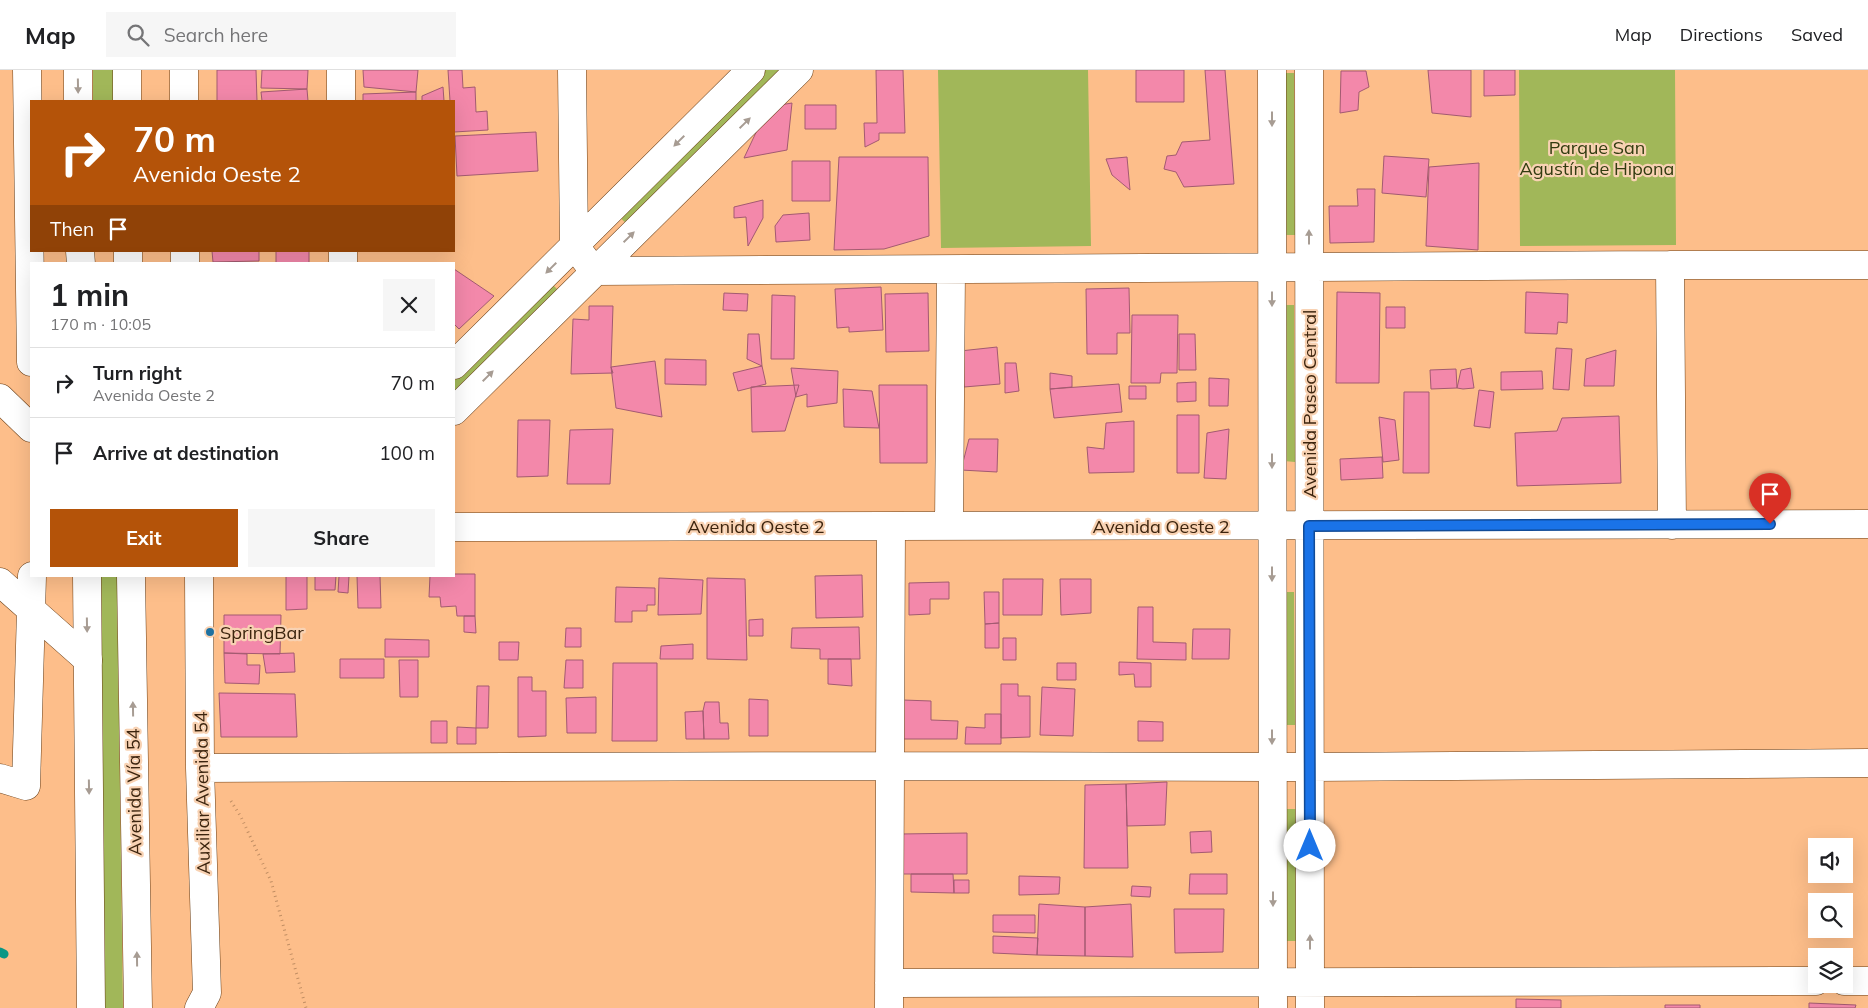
<!DOCTYPE html>
<meta charset="utf-8">
<style>
:root{--surface:#fff;--page:#f6f6f6;--text:#202124;--muted:#757577;--line:#e0e0e0;--accent:#b45309}
body{margin:0;font-family:Mulish,sans-serif;background:var(--page);color:var(--text);height:100vh;display:flex;flex-direction:column;font-size:19px;white-space:nowrap}
*{box-sizing:border-box;margin:0}
p{font-size:16px;color:var(--muted)}
.icon{flex:none;width:28px;height:28px;fill:none;stroke:currentColor;stroke-width:2;stroke-linecap:round;stroke-linejoin:round}
.map{position:relative;flex:1;overflow:hidden}
.side{position:absolute;left:30px;top:192px;width:425px;height:315px;display:flex;flex-direction:column;background:var(--surface);border-radius:0px;box-shadow:0 5px 20px #0002}
.side>*{flex:none}
.banner{position:absolute;left:30px;top:30px;width:425px;height:152px;border-radius:0px;box-shadow:0 5px 20px #0002;background:#b45309;color:#fff;overflow:hidden}
.fabs{position:absolute;left:1808px;top:768px;display:grid;gap:10px}
.fabs a{display:grid;place-items:center;width:45px;height:45px;border-radius:0px;background:var(--surface);box-shadow:0 5px 20px #0002;font-size:25px}
.pin{position:absolute;display:grid;place-items:center;width:42px;height:42px;color:#fff;margin:-51px -21px;border-radius:50% 50% 50% 0;rotate:-45deg;box-shadow:0 0 5px #0007}
.pin .icon{rotate:45deg}
.me{position:absolute;width:55px;margin:-28px;rotate:0deg;stroke-linejoin:round;filter:drop-shadow(0 0 4px #0008)}
.turn{display:flex;align-items:center;gap:18px;height:105px;padding:0 20px;font-size:22px}
.turn .icon{width:65px;height:65px;stroke-width:2.5}
.turn b{display:block;font-size:35px;line-height:42px}
.then{display:flex;align-items:center;height:48px;padding:0 20px;background:#0003;gap:10px;font-size:19px}
.round{display:grid;place-items:center;flex:none;width:52px;height:52px;border-radius:0px;background:var(--page)}
.head{display:flex;align-items:center;justify-content:space-between;height:85px;padding:0 20px}
h1{font-size:30px;font-weight:700;line-height:38px}
.action{display:flex;gap:10px;margin-top:auto;padding:10px 20px}
.action a{flex:1;height:58px;border-radius:0px;background:var(--accent);color:#fff;font-size:20px;font-weight:700;line-height:58px;text-align:center}
.action a+a{background:var(--page);color:var(--text)}
ul{padding:0;list-style:none}
li{display:flex;align-items:center;gap:15px;height:70px;padding:0 20px;border-top:1px solid var(--line)}
li div{flex:1}
li b{display:block;font-size:19px}
li em{font-style:normal}
header{display:flex;align-items:center;gap:30px;box-sizing:border-box;height:70px;padding:0 25px;background:var(--surface);border-bottom:1px solid var(--line)}
header strong{font-size:24px}
nav{display:flex;gap:28px;margin-inline-start:auto;font-size:18px}
.search{width:350px;height:45px;background:var(--page);display:flex;align-items:center;gap:12px;box-sizing:border-box;padding:0 18px;border-radius:0px;color:var(--muted);font-size:19px}
.map>svg:first-child{display:block}
</style>
<header>
<strong>Map</strong>
<div class="search"><svg class="icon" aria-label="search" viewBox="0 0 24 24"><circle cx="10" cy="10" r="6"/><path d="M15 15l6 6"/></svg>Search here</div>
<nav><a>Map</a><a>Directions</a><a>Saved</a></nav>
</header>
<div class="map">
<svg width="1868" height="938" viewBox="0 0 1868 938">
<rect width="100%" height="100%" fill="#fdbe8a"/>
<!-- green -->
<path fill="#a1b759" d="M93 0H115V31H93Z
M765 0H783L627 154 618 146Z
M938 0H1088L1091 176 941 178Z
M1519 0H1675L1676 175 1520 176Z
M1284 3H1294L1295 165H1284Z
M551 213 558 220 454 325V311Z
M1284 235H1294L1295 392 1284 391Z
M100 506H117L123 938H105Z
M1284 522H1294L1295 655H1285Z
M1285 739H1296V871H1285Z"/>
<g fill="none" stroke-linecap="round" stroke-linejoin="round">
<!-- stream -->
<path stroke="#099785" stroke-width="9" d="M0 882 4 884"/>
</g>
<!-- building -->
<path fill="#f388aa" stroke="#a35a71" d="M217 0H256L257 31H217Z
M262 0H308L307 19 261 18Z
M363 0H418L416 22 364 17Z
M448 0H462L463 18 475 17 476 42 487 41 488 60 454 62V31H450Z
M876 0H903L905 63H879V70L865 77 864 53H877Z
M1136 0H1184V32H1136Z
M1205 0H1225L1234 114 1184 117 1176 102 1164 99 1167 86 1176 85 1182 72 1210 70Z
M1428 0H1471V47L1432 43Z
M1484 0H1515V25L1484 26Z
M1341 1H1366L1369 17 1359 22 1358 40 1340 43Z
M443 17 444 31H422V26Z
M307 19 308 31H262L261 22Z
M416 22V31H363V24Z
M792 33 787 80 744 88 768 37Z
M805 35H836V59H805Z
M536 62 538 101 457 106 455 66Z
M1384 86 1429 89 1426 127 1382 123Z
M839 87H928L929 166 884 179 834 180Z
M1127 87 1130 120 1112 105 1106 89Z
M792 91H830V131H792Z
M1479 93 1478 180 1426 176 1429 97Z
M1357 119H1375L1374 172 1330 173 1329 136H1358Z
M763 130V148L748 176 746 147 734 148V137Z
M809 143 810 170 776 172 775 156 783 145Z
M212 181H259V191L213 192Z
M276 181H309V194H276Z
M454 199 494 226 459 259 454 254Z
M881 217 883 260 849 262V257L837 258 835 219Z
M1129 218 1130 263H1117V284H1087L1086 219Z
M1337 222 1380 223 1379 313H1336Z
M1526 222 1568 224 1567 253 1558 252 1557 264 1525 263Z
M724 223 748 224 747 241 723 240Z
M928 223 929 281 886 282 885 224Z
M772 225 795 226 794 289H771Z
M589 236H613L611 297 613 303 571 304 573 249 589 250Z
M1386 237H1405V258H1386Z
M1132 245H1178L1177 303H1161L1160 313H1131Z
M748 264H759L762 296 747 289Z
M1179 264H1195L1196 300H1179Z
M997 277 1000 314 964 317 960 281Z
M1556 278 1572 279 1569 320 1553 319Z
M1616 280 1614 316H1584L1586 289Z
M665 289 706 290V315L665 314Z
M655 291 662 347 616 338 611 297Z
M1005 293H1016L1019 321 1005 323Z
M762 296 766 314 738 321 733 303Z
M791 298 838 301 837 333 807 337V324L796 327Z
M1471 298 1474 318 1463 319 1457 318 1461 300Z
M1456 299 1457 318 1431 319 1430 300Z
M1542 301 1543 319 1501 320V302Z
M1050 303 1072 306V317L1050 319Z
M1209 308 1229 309 1228 336H1209Z
M1196 312V331L1177 332V313Z
M1119 314 1122 342 1054 348 1050 319Z
M799 315 785 361 752 362 751 317Z
M879 315H927V393H880Z
M1129 316H1146V329H1129Z
M843 319 872 321 879 358 844 357Z
M1479 320 1494 322 1490 358 1474 356Z
M1404 322H1429V403H1403Z
M1177 345H1199V403H1177Z
M1619 346 1621 413 1517 416 1515 363 1557 361 1562 348Z
M1379 347 1395 350 1399 390 1383 392Z
M518 350H550L548 406 517 407Z
M1134 351V402L1089 403 1087 377 1104 379 1106 353Z
M613 359 610 414H567L570 360Z
M1229 359 1226 409 1204 408 1207 363Z
M969 369H998L997 402 961 400Z
M1382 387 1383 408 1341 410 1340 389Z
M454 504H475V546H457L456 536 441 537 440 527H429L430 506H454Z
M862 505 863 547 816 548 815 506Z
M286 506H307V539L286 540Z
M315 506H336L335 520H315Z
M339 506H349L348 523 338 522Z
M357 506H380L381 538H358Z
M659 508 703 510 701 544 658 545Z
M707 508 745 509 747 590 707 589Z
M1003 509H1043L1042 545H1003Z
M1060 509H1091V543L1061 545Z
M949 512V529H930V544L909 545V513Z
M616 517 655 518V535H647V541H632V552H615Z
M984 522H999V553L985 554Z
M1138 537H1153V572L1186 573V590L1137 589Z
M224 545H281L280 584 224 583Z
M464 546H475L476 563 464 562Z
M763 549V566H749V550Z
M999 553V578H985V554Z
M859 557 860 589H820V579L791 578 792 558Z
M566 558H581V577H565Z
M1193 559H1230L1229 589H1192Z
M1003 568H1016V590H1003Z
M385 569 429 570V587H385Z
M499 572H519L518 590H499Z
M693 574V589H660L661 576Z
M224 583 247 584V595H260L259 614 225 613Z
M294 583 295 602 266 603 263 584Z
M340 589H384V608H340Z
M828 589H851L852 616 828 614Z
M399 590H418V627H400Z
M566 590H583V618H564Z
M1119 592 1151 593V617H1135L1134 604 1119 605Z
M613 593H657V671H612Z
M1057 593H1076V610H1057Z
M518 607H532V621H546V666L518 667Z
M1001 614H1018V626H1030V667L1001 668Z
M477 616H489L488 658H476Z
M1042 617 1075 619 1073 666 1040 665Z
M219 623 295 624 297 667H221Z
M596 627V663H567L566 628Z
M749 629 768 630V666H749Z
M903 630 931 631V650L958 651 957 669H902Z
M705 632H719L720 653H728L729 669H704L703 641Z
M703 641 704 669H686L685 642Z
M985 644H1001V674H965L966 657 985 658Z
M431 651H447V673H431Z
M1138 651 1163 652V671H1138Z
M457 657 476 658V674H457Z
M1167 712 1165 755 1127 756 1126 714Z
M1126 714 1128 798H1084L1085 715Z
M1211 761 1212 782 1191 783 1190 762Z
M967 763V804H901V764Z
M911 804H953L954 823 911 822Z
M1190 804H1227V824H1189Z
M1019 806 1060 807 1059 824 1019 825Z
M954 810H969V823H954Z
M1132 816 1151 817 1150 827 1131 826Z
M1039 834 1085 837V886L1037 885Z
M1131 834 1133 887 1085 886V837Z
M1174 839H1224L1223 882 1175 883Z
M993 845H1035V863L993 862Z
M993 866 1038 868 1037 885 993 883Z
M1516 929 1561 930V938H1516Z
M1809 933 1856 935 1855 938H1809Z
M1665 935H1700V938H1665Z"/>
<g fill="none" stroke-linecap="round" stroke-linejoin="round">
<defs>
<path id="minor" d="M27 0 31 292
M184 0V31
M341 0V31
M572 0 574 175 594 201 1670 195H1868
M1272 0 1273 938
M1309 0 1310 938
M185 181V194
M343 181V194
M1670 195 1672 455
M454 295 751 0
M0 328 31 358
M454 341 799 0
M949 456 951 200
M454 457 1868 454
M0 512 88 590
M200 698 889 696 1311 697 1868 693
M0 708 26 716 32 506
M1844 911H1868
M889 913 1816 911
M199 938 207 923 200 698 199 506
M889 938 891 456"/>
<path id="major" d="M78 0V31
M127 0V31
M80 181 81 194
M128 181V194
M87 506 91 938
M131 506 138 938"/>
</defs>
<!-- minor casing -->
<use href="#minor" stroke="#693e16" stroke-width="29"/>
<!-- major casing -->
<use href="#major" stroke="#693e16" stroke-width="29"/>
<!-- path -->
<path stroke="#c18e63" stroke-width="3" stroke-dasharray="1 4" stroke-linecap="butt" d="M231 731 241 747 271 811 306 938"/>
<!-- minor -->
<use href="#minor" stroke="#fff" stroke-width="28"/>
<!-- major -->
<use href="#major" stroke="#fff" stroke-width="28"/>
</g>
<!-- one-way arrows -->
<defs><path id="oneway-solid" d="M-6-.8H1V-3.2L6.5 0L1 3.2V.8H-6Z" transform="scale(1.25)"/></defs>
<g fill="#a79c93">
<use href="#oneway-solid" transform="translate(78 16) rotate(89)"/>
<use href="#oneway-solid" transform="translate(1272 49) rotate(90)"/>
<use href="#oneway-solid" transform="translate(745 53) rotate(-44)"/>
<use href="#oneway-solid" transform="translate(679 71) rotate(135)"/>
<use href="#oneway-solid" transform="translate(629 167) rotate(-44)"/>
<use href="#oneway-solid" transform="translate(1309 167) rotate(-90)"/>
<use href="#oneway-solid" transform="translate(551 198) rotate(135)"/>
<use href="#oneway-solid" transform="translate(1272 229) rotate(90)"/>
<use href="#oneway-solid" transform="translate(488 306) rotate(-45)"/>
<use href="#oneway-solid" transform="translate(1272 391) rotate(90)"/>
<use href="#oneway-solid" transform="translate(1272 504) rotate(90)"/>
<use href="#oneway-solid" transform="translate(87 555) rotate(89)"/>
<use href="#oneway-solid" transform="translate(133 639) rotate(-91)"/>
<use href="#oneway-solid" transform="translate(1272 667) rotate(90)"/>
<use href="#oneway-solid" transform="translate(89 717) rotate(89)"/>
<use href="#oneway-solid" transform="translate(1273 829) rotate(90)"/>
<use href="#oneway-solid" transform="translate(1310 872) rotate(-90)"/>
<use href="#oneway-solid" transform="translate(137 889) rotate(-91)"/>
</g>
<g fill="none" stroke-linecap="round" stroke-linejoin="round">
<defs>
<path id="route" d="M1310 776 1309 456 1770 454"/>
</defs>
<!-- route casing -->
<use href="#route" stroke="#114b97" stroke-width="12"/>
<!-- route -->
<use href="#route" stroke="#1a73e8" stroke-width="9"/>
</g>
<!-- markers -->
<circle fill="#1e71a1" stroke="#f8d2b3" stroke-width="2" cx="210" cy="562" r="5"/>
<g text-anchor="middle" dominant-baseline="central" stroke-width="4.5" stroke-linejoin="round" paint-order="stroke">
<!-- park labels -->
<g font-size="18" fill="#323c10" stroke="#f8d2b3">
<text x="1597" y="77">Parque San<tspan x="1597" dy="21">Agustín de Hipona</tspan></text>
</g>
<!-- street labels -->
<g font-size="18" fill="#3c240e" stroke="#f8d2b3">
<text transform="translate(1309 334) rotate(-90)">Avenida Paseo Central</text>
<text x="756" y="456">Avenida Oeste 2</text>
<text x="1161" y="456">Avenida Oeste 2</text>
<text transform="translate(134 722) rotate(-91)">Avenida Vía 54</text>
<text transform="translate(202 723) rotate(-91)">Auxiliar Avenida 54</text>
</g>
<!-- poi labels -->
<g font-size="18" fill="#3c240e" stroke="#f8d2b3" text-anchor="start">
<text x="220" y="562">SpringBar</text>
</g>
</g>
</svg>
<div class="fabs">
<a><svg class="icon" aria-label="sound" viewBox="0 0 24 24"><path d="M4 9h4l5-4v14l-5-4H4zM17 9q2 3 0 6"/></svg></a>
<a><svg class="icon" aria-label="search" viewBox="0 0 24 24"><circle cx="10" cy="10" r="6"/><path d="M15 15l6 6"/></svg></a>
<a><svg class="icon" aria-label="layers" viewBox="0 0 24 24"><path d="M12 4l9 5-9 5-9-5zM3 14l9 5 9-5"/></svg></a>
</div>
<div class="pin" style="left:1770px;top:454px;background:#d93025"><svg class="icon" aria-label="arrive" viewBox="0 0 24 24"><path d="M6 21V4h12l-3 4 3 4H6"/></svg></div>
<svg class="me" style="left:1310px;top:776px" viewBox="-20 -20 40 40"><circle r="19" fill="#fff"/><path d="M0-13L10 11 0 6-10 11z" fill="#1a73e8"/></svg>
<div class="banner">
<div class="turn"><svg class="icon" aria-label="right" viewBox="0 0 24 24"><path d="M7 20v-9h11M14 6l5 5-5 5"/></svg><div><b>70 m</b>Avenida Oeste 2</div></div>
<div class="then">Then<svg class="icon" aria-label="arrive" viewBox="0 0 24 24"><path d="M6 21V4h12l-3 4 3 4H6"/></svg></div>
</div>
<section class="side">
<div class="head"><div><h1>1 min</h1><p>170 m · 10:05</p></div><a class="round"><svg class="icon" aria-label="close" viewBox="0 0 24 24"><path d="M6 6l12 12M18 6L6 18"/></svg></a></div>
<ul>
<li><svg class="icon" aria-label="right" viewBox="0 0 24 24"><path d="M7 20v-9h11M14 6l5 5-5 5"/></svg><div><b>Turn right</b><p>Avenida Oeste 2</p></div><em>70 m</em></li>
<li><svg class="icon" aria-label="arrive" viewBox="0 0 24 24"><path d="M6 21V4h12l-3 4 3 4H6"/></svg><div><b>Arrive at destination</b></div><em>100 m</em></li>
</ul>
<div class="action"><a>Exit</a><a>Share</a></div>
</section>
</div>
